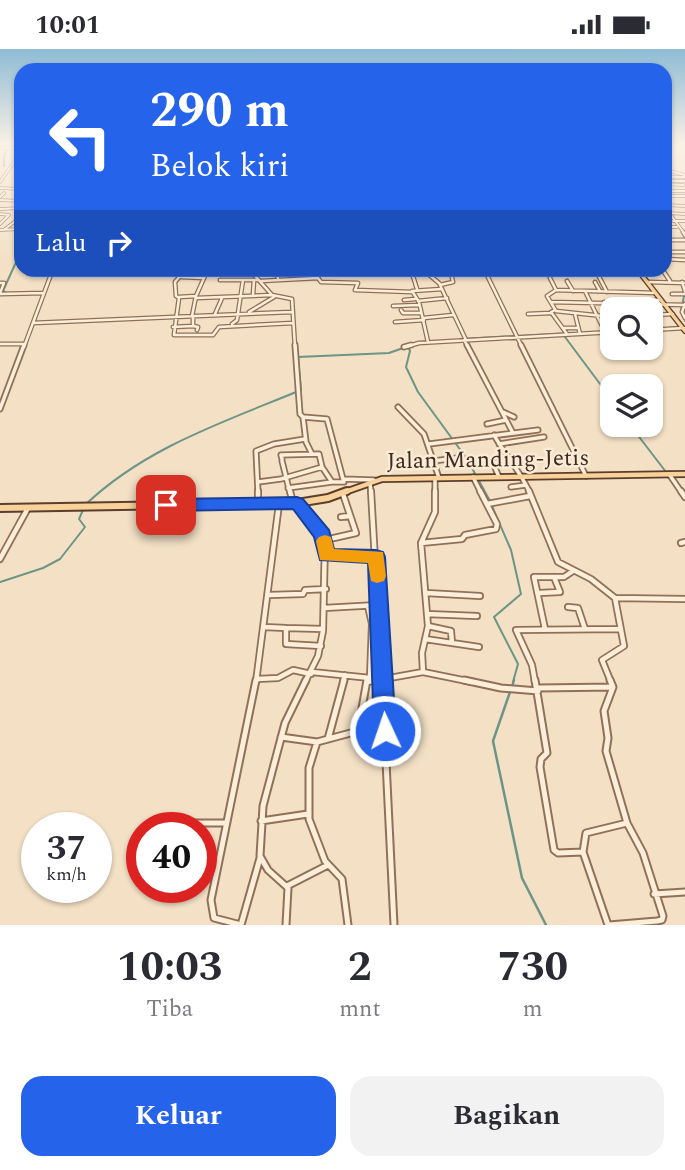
<!DOCTYPE html>
<html lang="id">
<style>
:root{--surface:#fff;--page:#f2f2f3;--text:#2b2b33;--muted:#7c7c81;--accent:#2563eb}
body{margin:0;font-family:Spectral,serif;background:var(--page);color:var(--text);height:100vh;display:flex;flex-direction:column;font-size:26px;white-space:nowrap}
*{box-sizing:border-box;margin:0}
p{font-size:23px;color:var(--muted)}
.icon{flex:none;width:38px;height:38px;fill:none;stroke:currentColor;stroke-width:2;stroke-linecap:round;stroke-linejoin:round}
.map{position:relative;height:876px;overflow:hidden}
.panel{display:flex;flex-direction:column;background:var(--surface);flex:1}
.panel>*{flex:none}
.banner{position:absolute;left:14px;top:14px;width:658px;height:214px;border-radius:21px;box-shadow:0 2px 5px #0004;background:#2563eb;color:#fff;overflow:hidden}
.buttons{position:absolute;left:600px;top:248px;display:grid;gap:14px}
.buttons a{display:grid;place-items:center;width:63px;height:63px;border-radius:14px;background:var(--surface);box-shadow:0 2px 5px #0004;font-size:35px}
.speed{position:absolute;left:21px;top:763px;display:flex;gap:14px;font-size:35px;font-weight:700;text-align:center}
.speed>*{display:grid;place-content:center;width:91px;height:91px;border-radius:50%;background:var(--surface);box-shadow:0 2px 5px #0004;line-height:1}
.speed small{font-size:18px;font-weight:400}
.speed .limit{border:10px solid #d22;background:#fff;color:#111}
.pin{position:absolute;display:grid;place-items:center;width:60px;height:60px;color:#fff;margin:-30px;border-radius:14px;box-shadow:0 4px 10px #0006}
.me{position:absolute;width:77px;margin:-38px;rotate:357deg;stroke-linejoin:round;filter:drop-shadow(0 0 5px #0008)}
.turn{display:flex;align-items:center;gap:24px;height:147px;padding:0 21px;font-size:32px}
.turn .icon{width:91px;height:91px;stroke-width:2.5}
.turn b{display:block;font-size:49px;line-height:60px}
.then{display:flex;align-items:center;height:66px;padding:0 21px;background:#0003;gap:14px;font-size:26px}
.eta{display:flex;justify-content:space-evenly;align-items:center;height:119px;text-align:center}
.eta b{font-size:42px;font-weight:700;line-height:49px}
.primary-button{display:flex;gap:14px;margin-top:auto;padding:14px 21px}
.primary-button a{flex:1;height:80px;border-radius:21px;background:var(--accent);color:#fff;font-size:28px;font-weight:700;line-height:80px;text-align:center}
.primary-button a+a{background:var(--page);color:var(--text)}
.status{display:flex;justify-content:space-between;align-items:center;height:49px;padding:0 35px;background:var(--surface);direction:ltr}
.status svg{height:19px;fill:currentColor}
.map>svg:first-child{display:block}
</style>
<div class="status"><b>10:01</b><svg viewBox="0 0 49 12"><path d="M0 12V9h3v3zM5 12V6h3v6zM10 12V3h3v9zM15 12V0h3v12zM26 1h20v11H26zM47 4h2v5h-2z"/></svg></div>
<div class="map">
<svg width="685" height="876" viewBox="0 0 685 876">
<rect width="100%" height="100%" fill="#f3e0c5"/>
<g fill="none" stroke-linecap="round" stroke-linejoin="round">
<!-- stream-far1 -->
<path stroke="#6c9587" stroke-width="2" d="M4 117V106L12 95
M5 243 3 242 21 202
M684 247 681 262 685 272
M667 279 679 278
M565 288 612 351
M460 290 573 284
M408 298 410 302 406 318 418 343 467 410 490 452
M630 376 666 423
M85 456C146 398 224 373 301 341L298 308 389 304 403 299
M492 457 511 501 521 545 494 568 518 615 513 633
M0 533 43 519 60 510 85 478 79 470 83 461"/>
<!-- stream -->
<path stroke="#6c9587" stroke-width="2.5" d="M512 638 514 631
M510 643 493 692 522 829 546 876"/>
<defs>
<path id="minor-far4" d="M0 99H21
M665 115 669 116 670 122 685 126
M665 128H685
M665 132H685
M0 133 21 103
M665 135 683 136
M0 139 21 140
M665 142H685
M665 147H685
M0 148 4 144
M0 151 21 152
M665 156 685 157
M665 158 684 184
M0 160 21 159
M668 164 685 165
M0 165 9 166 0 175
M673 172H685
M665 178H677
M5 180 17 171
M0 181 21 180"/>
<path id="minor-far3" d="M683 183 685 186
M665 191H685
M665 203H685
M665 210 685 211
M181 220V226L175 233 176 247 179 249 174 286H213L219 278 293 274
M249 220 272 246
M274 220 278 229
M450 220 453 233 440 236 466 291
M484 220 522 298
M595 220 607 243
M662 220 670 232
M208 221 221 224
M251 222 271 220
M319 223H347
M426 223 440 235
M403 224H412L411 220
M181 228 204 229
M318 229 321 233 358 234 355 241 412 243
M550 229 556 241
M220 231H259
M261 232 318 229
M567 232 573 242
M595 233 600 242
M648 233 685 234
M682 233 685 242
M0 234H4L0 244
M417 240 412 224 433 220
M585 242 605 283
M0 245 44 244
M672 245H685
M253 246 254 231
M179 248 196 247
M196 249 272 246 292 250 295 298
M404 251 415 250
M650 251H661
M418 252 447 249
M551 253 685 256
M604 253 609 267
M685 255 682 263 685 269
M393 257 419 256
M401 261 403 264H421
M555 261 551 263 567 285
M249 263 274 248
M215 265 222 249
M528 265 551 264
M575 265 580 285
M651 266 673 265
M652 266 660 277
M192 267 196 247 208 220
M193 267V277L198 278 197 281
M612 268 556 262 547 247 556 241 656 244
M424 269 453 266
M395 273 424 271
M33 274 292 263
M232 275 237 271 243 231
M173 278 193 277
M563 279H578
M651 281 684 279
M464 291 468 298
M428 293 419 253 412 242 442 240
M0 295H24
M24 298 53 220
M405 298 419 294 612 283"/>
<path id="minor-far2" d="M295 296 300 365 303 368 327 370 343 430 374 431
M467 296 513 384
M521 296 586 427
M404 298 411 296
M398 358 424 385 439 429
M0 360 24 296
M503 363 514 368
M303 368 306 393 312 405
M487 375 506 371
M494 386C505 406 521 423 530 444
M429 395 538 381
M499 395 544 388
M282 410 281 406 319 405 322 418 332 433H344
M282 412 290 444
M433 412 457 409
M669 425 682 444
M473 428 481 444
M499 428 493 414 509 412
M435 429V444
M258 433 281 430 322 418
M370 435 371 444
M511 438 526 436
M288 439 332 433
M258 444 256 402 274 395 305 390"/>
<path id="minor-far1" d="M290 442 293 454
M371 442 382 633
M529 442 558 513 591 530 615 549 685 550
M681 442 685 448
M258 453V442
M487 455 530 447
M298 456 325 491 323 582 318 607 305 633
M341 468 350 467
M325 491 356 484 343 445
M421 494 462 490 465 486 496 480 497 475 480 442
M681 494 685 493
M326 506 376 508
M0 510 28 459
M426 544 480 547
M539 544 560 543 554 528
M269 546 303 545 305 541 326 540
M568 558 578 559 585 580
M324 559 378 556
M427 565 477 567
M428 577 451 582 452 594
M264 578 286 579V595L321 597
M286 579 323 580
M545 580 534 528H564L573 522
M425 590 479 598
M312 623 370 629 372 575 368 557
M423 623 472 633
M257 630 278 629 293 621 311 625
M256 633 279 455
M343 633 345 626
M367 633 423 623 422 604 428 577 421 494 435 463V442
M535 633 532 616 516 581 620 580
M611 633 602 611 624 597 615 549"/>
<path id="minor" d="M382 631 394 876
M464 631 501 639 538 642
M535 631 547 704 541 710 540 718 554 801 558 804 583 803
M538 639 613 638
M281 688 317 693
M328 690 344 631
M261 772 308 765
M192 774H226
M287 837 328 816
M654 845 685 843
M241 876 214 869 211 851 256 631
M241 876 260 809
M286 876 288 839 268 821 260 807 263 757 285 674 306 631
M348 876 342 830 325 812 309 770V719L317 693 358 682 367 631
M608 876 583 803 586 784 627 774
M609 876 657 872 662 871 663 867 643 804 627 774 606 702 608 689 604 662 613 638 610 631"/>
<path id="major-far2" d="M637 220 685 282"/>
<path id="major-far1" d="M342 444 382 430 685 425"/>
<path id="major" d="M0 459 297 454 328 449 347 442"/>
</defs>
<!-- minor-far4 casing -->
<use href="#minor-far4" stroke="#907058" stroke-width="3.5"/>
<!-- minor-far3 casing -->
<use href="#minor-far3" stroke="#907058" stroke-width="5"/>
<!-- minor-far2 casing -->
<use href="#minor-far2" stroke="#907058" stroke-width="7"/>
<!-- minor-far1 casing -->
<use href="#minor-far1" stroke="#907058" stroke-width="8"/>
<!-- minor casing -->
<use href="#minor" stroke="#907058" stroke-width="9"/>
<!-- major-far2 casing -->
<use href="#major-far2" stroke="#5d3e2d" stroke-width="6"/>
<!-- major-far1 casing -->
<use href="#major-far1" stroke="#5d3e2d" stroke-width="8"/>
<!-- major casing -->
<use href="#major" stroke="#5d3e2d" stroke-width="10"/>
<!-- minor-far4 -->
<use href="#minor-far4" stroke="#fceed9" stroke-width="2"/>
<!-- minor-far3 -->
<use href="#minor-far3" stroke="#fceed9" stroke-width="2.5"/>
<!-- minor-far2 -->
<use href="#minor-far2" stroke="#fceed9" stroke-width="3.5"/>
<!-- minor-far1 -->
<use href="#minor-far1" stroke="#fceed9" stroke-width="4.5"/>
<!-- minor -->
<use href="#minor" stroke="#fceed9" stroke-width="5"/>
<!-- major-far2 -->
<use href="#major-far2" stroke="#f9d19a" stroke-width="3.5"/>
<!-- major-far1 -->
<use href="#major-far1" stroke="#f9d19a" stroke-width="4.5"/>
<!-- major -->
<use href="#major" stroke="#f9d19a" stroke-width="6"/>
</g>
<!-- sky -->
<linearGradient id="sky" x2="0" y2="1"><stop stop-color="#8ebbd5"/><stop offset="0.44" stop-color="#faf1e5"/><stop offset="1" stop-color="#faf1e5" stop-opacity="0"/></linearGradient>
<rect width="685" height="218" fill="url(#sky)"/>
<!-- route -->
<path fill="#2563eb" stroke="#184099" stroke-width="2" d="M297 448 303 450 329 481 334 500 376 501 383 503 385 508 396 682 393 689 385 692 377 689 374 682 368 514 320 511 314 488 293 460 166 462 158 456 166 450Z"/>
<!-- slow -->
<path fill="#f59e0b" d="M325 486 331 488 334 500 383 503 386 527 384 532 377 534 371 532 368 514 320 511 316 492 319 488Z"/>
<g text-anchor="middle" dominant-baseline="central" stroke-width="5" stroke-linejoin="round" paint-order="stroke">
<!-- street labels -->
<g font-size="23" fill="#3e2a1e" stroke="#f9ebd5">
<text transform="translate(488 411) rotate(-1)">Jalan Manding-Jetis</text>
</g>
</g>
</svg>
<div class="buttons">
<a><svg class="icon" aria-label="search" viewBox="0 0 24 24"><circle cx="10" cy="10" r="6"/><path d="M15 15l6 6"/></svg></a>
<a><svg class="icon" aria-label="layers" viewBox="0 0 24 24"><path d="M12 4l9 5-9 5-9-5zM3 14l9 5 9-5"/></svg></a>
</div>
<div class="speed"><div>37<small>km/h</small></div><div class="limit">40</div></div>
<div class="pin" style="left:166px;top:456px;background:#d93025"><svg class="icon" aria-label="arrive" viewBox="0 0 24 24"><path d="M6 21V4h12l-3 4 3 4H6"/></svg></div>
<svg class="me" style="left:385px;top:682px" viewBox="-20 -20 40 40"><circle r="17" fill="#2563eb" stroke="#fff" stroke-width="3"/><path d="M0-11L8 9 0 5-8 9z" fill="#fff"/></svg>
<div class="banner">
<div class="turn"><svg class="icon" aria-label="left" viewBox="0 0 24 24"><path d="M17 20v-9H6M10 6l-5 5 5 5"/></svg><div><b>290 m</b>Belok kiri</div></div>
<div class="then">Lalu<svg class="icon" aria-label="right" viewBox="0 0 24 24"><path d="M7 20v-9h11M14 6l5 5-5 5"/></svg></div>
</div>
</div>
<section class="panel">
<div class="eta">
<div><b>10:03</b><p>Tiba</p></div>
<div><b>2</b><p>mnt</p></div>
<div><b>730</b><p>m</p></div>
</div>
<div class="primary-button"><a>Keluar</a><a>Bagikan</a></div>
</section>
